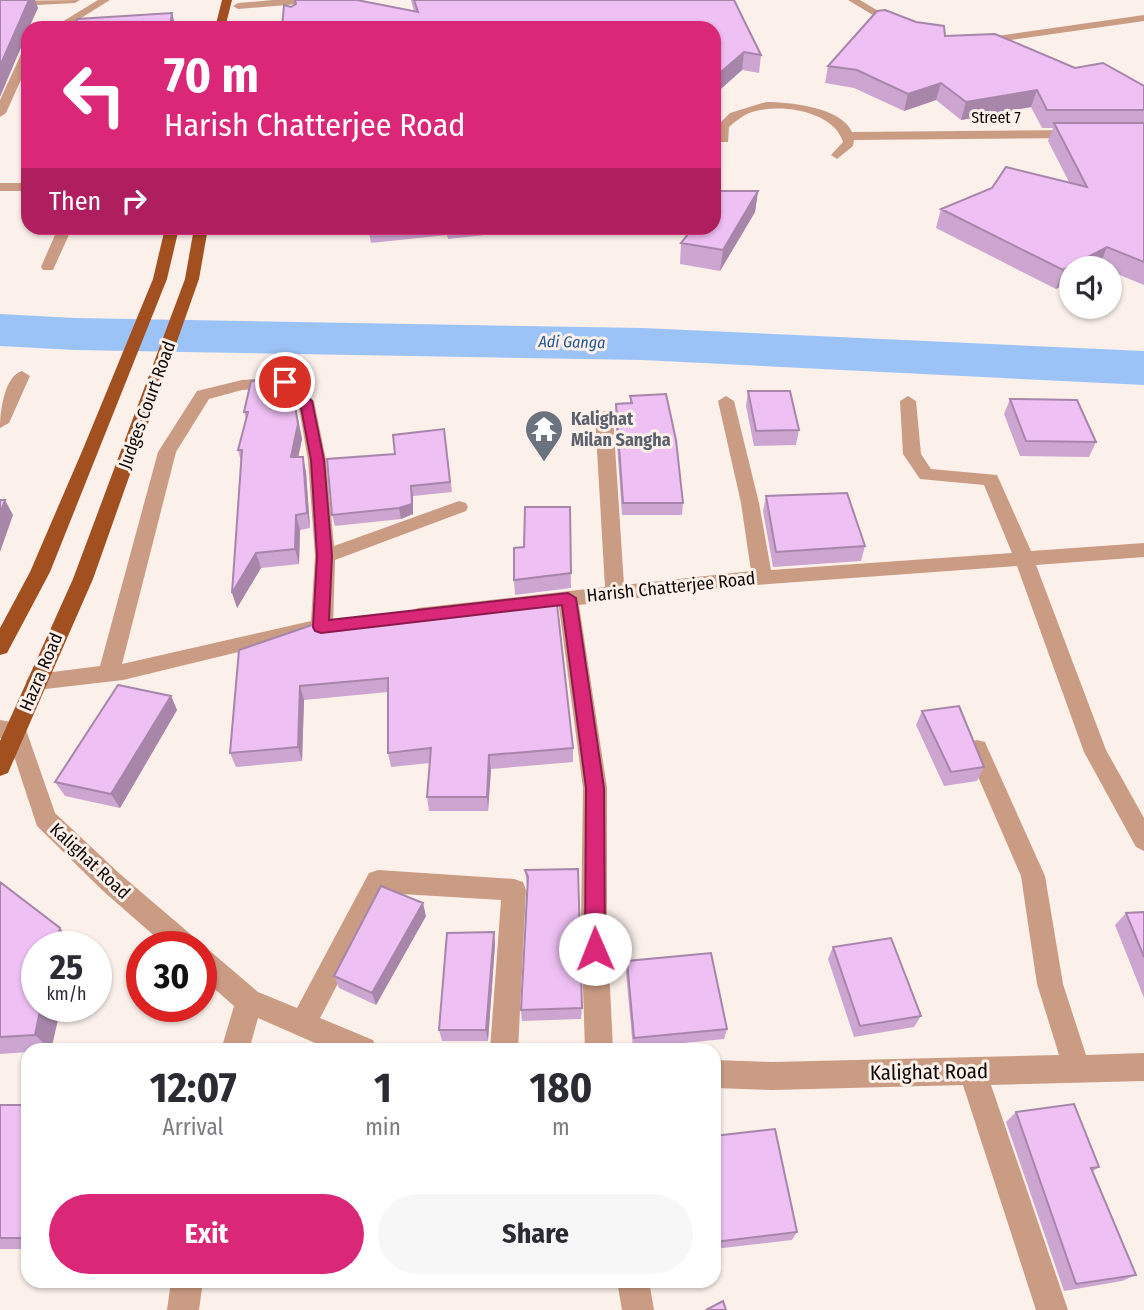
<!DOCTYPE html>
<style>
:root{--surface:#fff;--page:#f7f7f7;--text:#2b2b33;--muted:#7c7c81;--accent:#db2777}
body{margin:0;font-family:"Fira Sans Condensed",sans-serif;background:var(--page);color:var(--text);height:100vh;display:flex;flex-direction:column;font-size:26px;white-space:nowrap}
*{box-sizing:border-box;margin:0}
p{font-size:23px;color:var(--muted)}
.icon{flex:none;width:38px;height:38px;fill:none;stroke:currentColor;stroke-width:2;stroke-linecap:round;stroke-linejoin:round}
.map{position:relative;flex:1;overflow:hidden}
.details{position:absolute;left:21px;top:1043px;width:700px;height:245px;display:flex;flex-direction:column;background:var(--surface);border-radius:21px;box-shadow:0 2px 5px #0004}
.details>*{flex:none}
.banner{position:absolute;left:21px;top:21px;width:700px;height:214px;border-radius:21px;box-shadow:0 2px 5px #0004;background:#db2777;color:#fff;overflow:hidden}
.fabs{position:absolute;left:1059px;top:256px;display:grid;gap:14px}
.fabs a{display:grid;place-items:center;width:63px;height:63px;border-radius:50%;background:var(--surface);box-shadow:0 2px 5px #0004;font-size:35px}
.speed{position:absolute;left:21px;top:931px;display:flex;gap:14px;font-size:35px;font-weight:700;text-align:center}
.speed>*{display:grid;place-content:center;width:91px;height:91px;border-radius:50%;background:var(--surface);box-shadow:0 2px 5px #0004;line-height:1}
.speed small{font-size:18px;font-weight:400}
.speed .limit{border:10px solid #d22;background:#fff;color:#111}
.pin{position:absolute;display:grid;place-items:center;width:60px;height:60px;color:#fff;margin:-30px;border:4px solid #fff;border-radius:50%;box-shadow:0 2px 7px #0007}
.me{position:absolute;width:77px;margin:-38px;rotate:359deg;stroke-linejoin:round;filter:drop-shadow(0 0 5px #0008)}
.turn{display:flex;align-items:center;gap:24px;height:147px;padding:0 28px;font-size:32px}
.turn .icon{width:91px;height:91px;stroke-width:2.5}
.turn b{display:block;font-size:49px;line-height:60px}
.then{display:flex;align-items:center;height:66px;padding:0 28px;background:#0003;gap:14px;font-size:26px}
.eta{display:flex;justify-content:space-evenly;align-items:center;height:119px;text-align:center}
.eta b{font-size:42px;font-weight:700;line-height:49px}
.cta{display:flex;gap:14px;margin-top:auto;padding:14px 28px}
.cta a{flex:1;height:80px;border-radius:42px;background:var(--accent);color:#fff;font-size:28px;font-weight:700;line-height:80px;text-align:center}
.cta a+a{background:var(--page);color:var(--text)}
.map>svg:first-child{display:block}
</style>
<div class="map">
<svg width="1144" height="1310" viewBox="0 0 1144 1310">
<rect width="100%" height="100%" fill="#fbf0ea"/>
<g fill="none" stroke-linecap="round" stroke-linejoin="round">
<!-- river -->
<path fill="#9cc3f7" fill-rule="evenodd" d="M0 314 75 318 642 328 1144 351V385L642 360 75 350 0 346Z"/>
<!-- minor -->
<path fill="#cb9c84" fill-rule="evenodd" d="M80 0 75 3 0 7V1Z
M98 0H110L65 28H52Z
M273 0H315L310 3 238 9 233 6 238 3Z
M848 0H860L905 27 896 29Z
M1144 15V21L976 45 971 42 976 39Z
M28 49V64L6 113 0 117V100L22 52Z
M766 102C790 102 841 107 852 132L1078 130 1084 134 1078 138 854 140 853 146 837 159 831 155 843 142C834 111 780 103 752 112 743 115 736 121 729 127L728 142H720L717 126 730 113Z
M0 183H28V191H0Z
M58 228H72L53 270H43L41 267Z
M245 228H263L256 232Z
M22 371 30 376 9 423 0 428C0 413 4 376 22 371Z
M285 377 291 378 314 401 326 460 334 546 459 501 466 503 468 507 466 511 335 560 333 627 330 632 296 638 123 680 37 690 29 688 26 682 29 676 37 674 100 666 158 452 197 391 242 380ZM281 387 298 403 308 460 315 556 311 621 122 664 176 452 209 399 242 390Z
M726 396 734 401 759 503 771 570 1012 553 984 485 920 479 903 454 900 401 908 396 916 401 921 454 931 469 997 475 1031 551 1144 543V557L1036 565 1106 750 1144 818V851L1136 847 1084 752 1017 566 729 587 579 605 607 788V924L613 1050H585L581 924 583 788 559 607 418 624 411 621 408 616 411 611 418 608 605 587 595 416 604 411 613 416 624 585 751 571 741 503 718 401Z
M0 720 24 724 55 813 120 874 195 938 199 947H167L102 890 37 826 8 738H0Z
M977 740 985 742 988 749 1045 876 1063 984 1086 1055 1144 1053V1081L991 1085 1068 1310H1036L963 1085 773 1090 714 1088V1060L773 1062 1059 1055 1037 984 1021 876 966 749 969 742Z
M378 870 514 879 523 882 526 890 518 1050H490L501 900 385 893 320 1018 373 1040 377 1050H331L258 1018 249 1050H221L234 1006 201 977V948L210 951 258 992 297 1008 369 873Z
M171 1281H203L199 1310H167Z
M617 1281H649L654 1310H622Z"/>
<!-- major -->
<path fill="#a25020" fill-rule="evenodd" d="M222 0H232L225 28H215Z
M165 228H179L167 279 50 572 7 653 0 655V628L30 572 83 449 153 279Z
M194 228H208L199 279 93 579 11 766 8 773 0 776V741L73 579 185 279Z"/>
</g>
<!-- wall -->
<path fill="#cda5d1" d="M295 0 414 11 411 0H734L761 55 759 73 742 70 714 95V28L291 7 296 4Z
M945 36 1075 68 1144 86V285L1110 271V268L1099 267 1097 268H1071L1056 289 936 228 941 209 1069 182 1048 141 1053 128H1042L1031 107 961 120 936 100 904 111 854 88 825 83 828 66Z
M758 191 755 212 720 271 680 264 681 243Z
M368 228H485V235L448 239 447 235 371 243Z
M292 389 302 439 298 457H303L306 472 310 528 300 530 299 564 261 568 237 608 241 462 238 450 246 419 244 412Z
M748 391 799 430 796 445 754 446 746 406Z
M630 396 683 503 682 515H622L615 415 616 404 630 403Z
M1010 399 1096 442 1089 457 1020 456 1004 414Z
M444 429 452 492 413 496V514L401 519 335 526 332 515 395 454Z
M766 496 865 546 861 561 773 567 763 511Z
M570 507 571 588 515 595 514 580 524 547Z
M312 625 573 748V762L491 769 488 811H429L427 797 430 763 391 767 388 753V692L304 700 302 761 236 767 230 753Z
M171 696 177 710 120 808 65 796 55 782Z
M922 711 984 767 977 781 944 786 916 725Z
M525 870 582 1008 581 1019 522 1021 521 1010 527 886Z
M0 882 60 928 74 946 51 1050H28V1052L0 1054Z
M1144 912V998L1115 925 1126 913Z
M426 916 376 1005 339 988 334 976Z
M494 932 495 944 488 1041H442L439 1030Z
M833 947 921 1016 914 1027 854 1037 828 959Z
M627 961 727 1029 724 1039 633 1048 626 973Z
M0 1105H28V1249H0Z
M1016 1112 1099 1167 1092 1172 1136 1275 1122 1281 1064 1291 1006 1122Z
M714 1136 797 1232 792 1240 714 1249Z
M529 1281H584V1282Z"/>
<!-- shaded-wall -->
<path fill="#a786aa" d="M29 0H35L38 8 29 28H28V31L0 97V66Z
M172 13 176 28H170Z
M744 52 742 70 714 95V78Z
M941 83 936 100 904 111 908 94Z
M1037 90 1031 107 961 120 966 102Z
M718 148 716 168H714V149Z
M758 191 755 212 720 271 723 250Z
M1107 247 1099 267 1097 268H1071V281L1056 289 1063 270Z
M292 389 302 439 295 473 291 457Z
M303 457 306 472 310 528 307 513Z
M411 486 413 496V514L401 519 399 508Z
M5 500 13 515 0 552V514Z
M296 515 300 530 299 564 295 549Z
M256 553 261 568 237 608 232 593Z
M300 686 304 700 302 761 298 747Z
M171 696 177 710 120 808 111 794Z
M489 755 491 769 488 811 487 797Z
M423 903 426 916 376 1005 372 993Z
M60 928 74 946V947H55Z
M494 932 495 944 488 1041 486 1030Z
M41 1006H61L51 1050 35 1035Z"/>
<!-- building -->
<path fill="#eec0f3" stroke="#a786aa" stroke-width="2" d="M0 0H29L0 66Z
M295 0H357L418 12 414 0H734L761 55 744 52 714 78V28H282L284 5 291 7 296 4Z
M885 10 916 22 944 26 945 36 995 34 1075 68 1103 63 1144 86V110H1047L1037 90 966 102 941 83 908 94 857 70 828 66 877 11Z
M172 13 170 28H75L77 19Z
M1054 123H1144V262L1107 247 1063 270 941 209 992 188 1006 167 1087 187Z
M714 135 718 148 714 149Z
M719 191H758L723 250 681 243 693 228H714V198Z
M282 380 292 389 298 424 291 457H303L307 513 296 515 295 549 256 553 232 593 242 450H238L248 412H244L251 381Z
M748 391H790L799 430 756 431Z
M666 394 676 440 683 503H623L616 404 632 403 630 396Z
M1010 399 1077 400 1096 442 1026 441Z
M444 429 450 482 411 486 412 504 399 508 332 515 327 459 395 454 393 435Z
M847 493 865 546 776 552 766 496Z
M0 500H5L0 514Z
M525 507H570L571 573 514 580V548L524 547Z
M556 595 573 748 489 755 487 797H427L431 748 388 753V678L300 686 298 747 230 753 239 650 312 625 383 618V616L513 609 514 600Z
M118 685 171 696 111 794 55 782Z
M959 706 984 767 951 772 922 711Z
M578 869 582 1008 521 1010 528 877 525 870Z
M0 882 60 928 55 947H37V1006H41L35 1035 0 1037Z
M381 886 423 903 372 993 334 976Z
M1144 912V957L1126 913Z
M494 932 486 1030H439L447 933Z
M891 938 921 1016 860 1026 833 947Z
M711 953 727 1029 634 1038 627 961Z
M1074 1104 1099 1167 1091 1168 1136 1275 1076 1284 1016 1112Z
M0 1105H28V1238H0Z
M775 1129 797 1232 714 1242V1136Z
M723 1301 726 1310H706Z"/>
<!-- route -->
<path fill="#db2777" stroke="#8e194d" stroke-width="2" d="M285 378 312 401 324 460 332 556 329 620 568 593 576 598 604 788 605 949 602 956 595 958 588 956 585 949 586 788 562 605 321 633 315 631 313 627 317 556 311 460 300 402 279 382Z"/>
<!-- icons -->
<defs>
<symbol id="temple-pin" viewBox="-11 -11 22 30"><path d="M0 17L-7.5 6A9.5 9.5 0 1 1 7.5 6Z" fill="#6b7280" stroke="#fbf0ea"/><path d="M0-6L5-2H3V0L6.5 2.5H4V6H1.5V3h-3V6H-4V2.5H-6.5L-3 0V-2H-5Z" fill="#fff"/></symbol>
</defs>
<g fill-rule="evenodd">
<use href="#temple-pin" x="522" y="407" width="44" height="60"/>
</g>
<g text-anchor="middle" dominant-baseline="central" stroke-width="6" stroke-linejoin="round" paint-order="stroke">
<!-- far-street labels -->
<g font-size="16" fill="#120906" stroke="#fbf0ea">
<text x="996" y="117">Street 7</text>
</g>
<!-- far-water labels -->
<g font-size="16" font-style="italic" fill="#245694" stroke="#fbf0ea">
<text transform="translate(572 342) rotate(1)">Adi Ganga</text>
</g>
<!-- street labels -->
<g font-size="18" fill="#120906" stroke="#fbf0ea">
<text transform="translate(147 405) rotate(-70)">Judges Court Road</text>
<text transform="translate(671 587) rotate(-6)">Harish Chatterjee Road</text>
<text transform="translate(41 672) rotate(-67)">Hazra Road</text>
<text transform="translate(90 861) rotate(43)">Kalighat Road</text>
</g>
<!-- worship labels -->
<g font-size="18" font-weight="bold" fill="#5b616d" stroke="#fbf0ea" text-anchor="start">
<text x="571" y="419">Kalighat<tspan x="571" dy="21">Milan Sangha</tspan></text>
</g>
<!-- near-street labels -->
<g font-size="21" fill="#120906" stroke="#fbf0ea">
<text transform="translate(929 1072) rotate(-1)">Kalighat Road</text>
</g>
</g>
</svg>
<div class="fabs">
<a><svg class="icon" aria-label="sound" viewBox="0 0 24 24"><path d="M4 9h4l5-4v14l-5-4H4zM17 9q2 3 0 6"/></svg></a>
</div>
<div class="speed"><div>25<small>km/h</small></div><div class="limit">30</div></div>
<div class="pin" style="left:285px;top:382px;background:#d93025"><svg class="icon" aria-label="arrive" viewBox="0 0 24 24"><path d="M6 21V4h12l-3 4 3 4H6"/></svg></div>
<svg class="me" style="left:595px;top:949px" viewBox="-20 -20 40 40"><circle r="19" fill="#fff"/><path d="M0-13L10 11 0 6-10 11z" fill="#db2777"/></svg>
<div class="banner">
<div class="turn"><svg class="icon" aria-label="left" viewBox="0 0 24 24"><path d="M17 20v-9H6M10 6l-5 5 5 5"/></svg><div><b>70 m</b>Harish Chatterjee Road</div></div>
<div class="then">Then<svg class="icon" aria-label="right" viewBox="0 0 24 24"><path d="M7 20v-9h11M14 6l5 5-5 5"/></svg></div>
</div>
<section class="details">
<div class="eta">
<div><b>12:07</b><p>Arrival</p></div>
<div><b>1</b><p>min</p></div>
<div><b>180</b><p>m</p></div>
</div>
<div class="cta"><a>Exit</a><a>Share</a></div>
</section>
</div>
